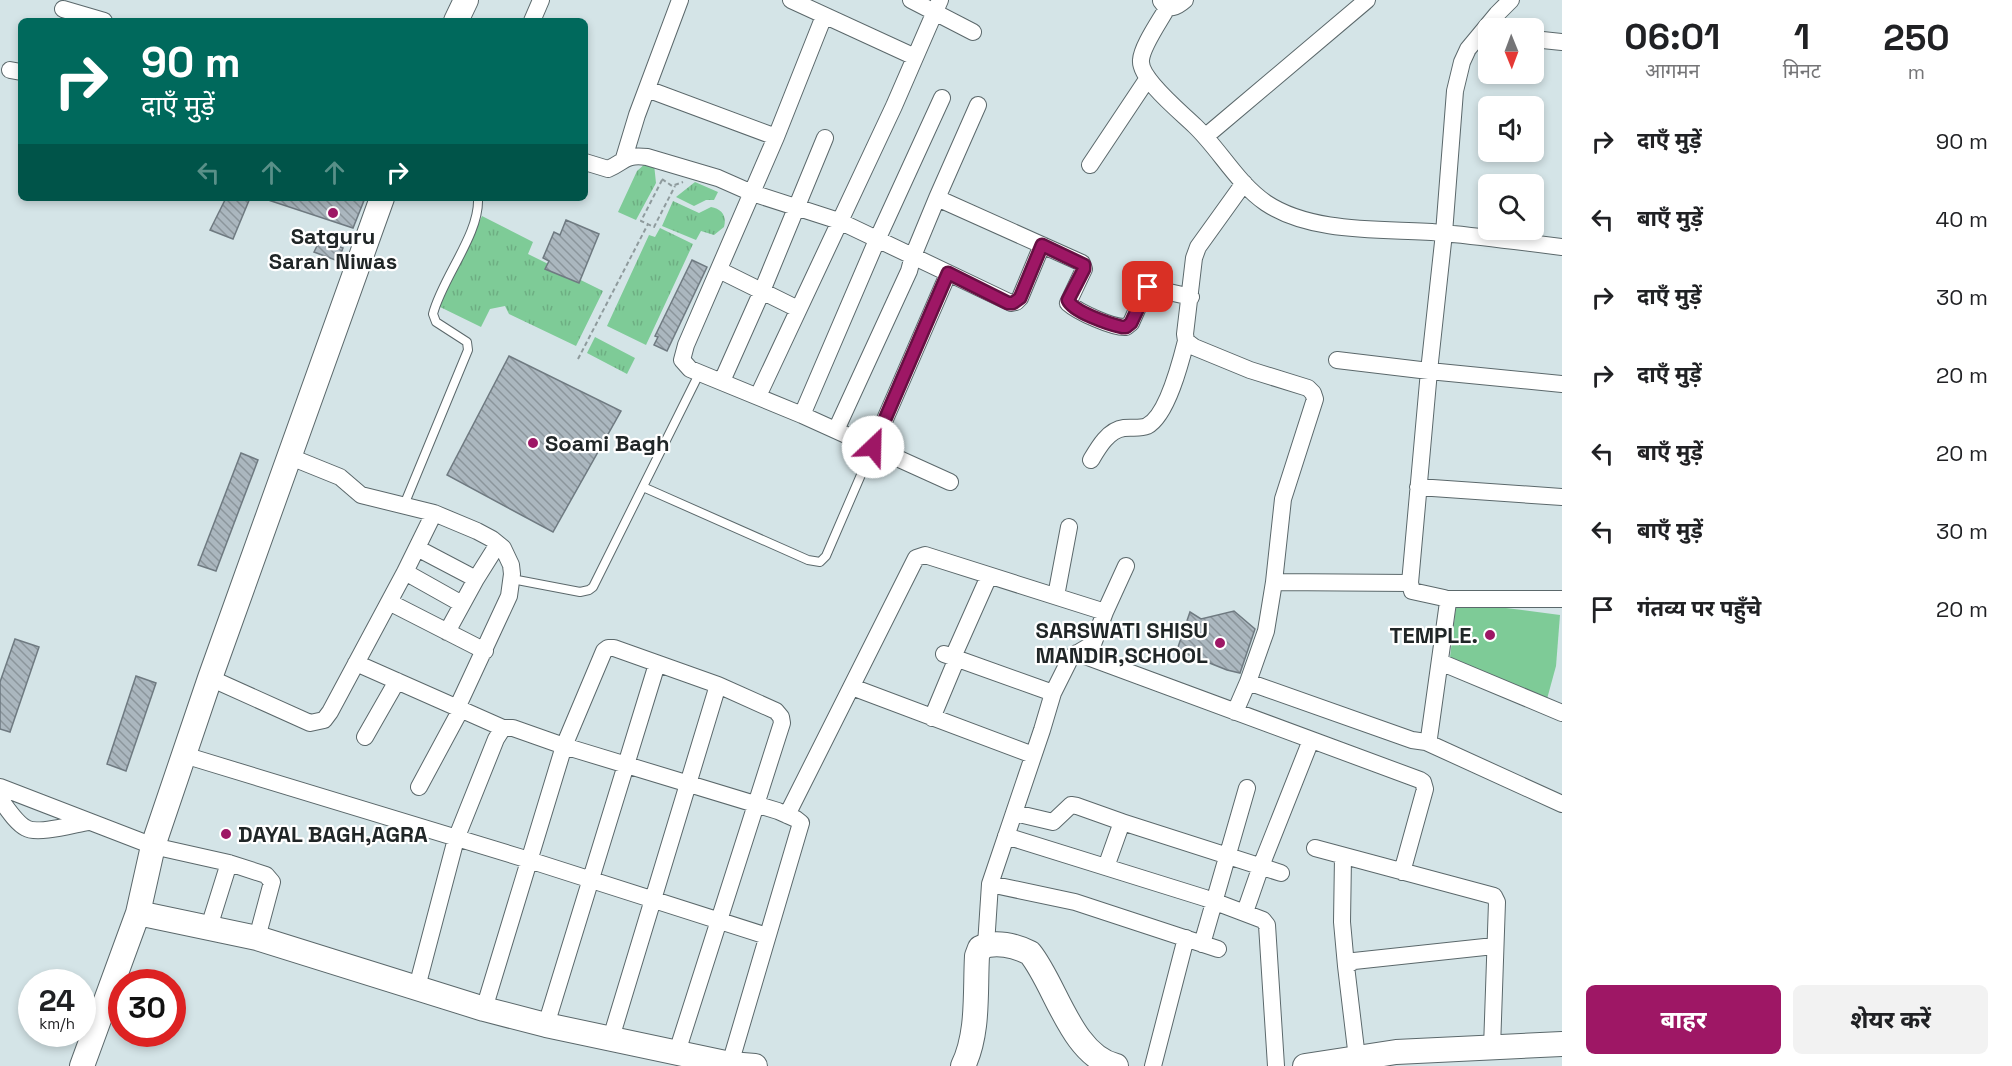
<!DOCTYPE html>
<html lang="hi">
<meta charset="utf-8">
<style>
:root{--surface:#fff;--page:#f2f2f2;--text:#202124;--muted:#757577;--accent:#9e1765}
body{margin:0;font-family:"Space Grotesk","Noto Sans Devanagari",sans-serif;background:var(--page);color:var(--text);height:100vh;display:flex;flex-direction:column;font-size:22px;white-space:nowrap}
*{box-sizing:border-box;margin:0}
p{font-size:20px;color:var(--muted)}
.icon{flex:none;width:33px;height:33px;fill:none;stroke:currentColor;stroke-width:2;stroke-linecap:round;stroke-linejoin:round}
.map{position:relative;flex:1;overflow:hidden}
.drawer{display:flex;flex-direction:column;background:var(--surface);width:450px}
.drawer>*{flex:none}
.hud{position:absolute;left:18px;top:18px;width:570px;height:183px;border-radius:9px;box-shadow:0 3px 9px #0003;background:#00695c;color:#fff;overflow:hidden}
.needle{width:39px;rotate:179deg}
.buttons{position:absolute;left:1478px;top:18px;display:grid;gap:12px}
.buttons a{display:grid;place-items:center;width:66px;height:66px;border-radius:9px;background:var(--surface);box-shadow:0 3px 9px #0003;font-size:30px}
.speed{position:absolute;left:18px;top:969px;display:flex;gap:12px;font-size:30px;font-weight:700;text-align:center}
.speed>*{display:grid;place-content:center;width:78px;height:78px;border-radius:50%;background:var(--surface);box-shadow:0 3px 9px #0003;line-height:1}
.speed small{font-size:15px;font-weight:400}
.speed .limit{border:9px solid #d22;background:#fff;color:#111}
.pin{position:absolute;display:grid;place-items:center;width:51px;height:51px;color:#fff;margin:-26px;border-radius:12px;box-shadow:0 3px 9px #0006}
.me{position:absolute;width:66px;margin:-33px;rotate:24deg;stroke-linejoin:round;filter:drop-shadow(0 0 4px #0008)}
.turn{display:flex;align-items:center;gap:21px;height:126px;padding:0 24px;font-size:27px}
.turn .icon{width:78px;height:78px;stroke-width:2.5}
.turn b{display:block;font-size:42px;line-height:51px}
.lanes{display:flex;align-items:center;height:57px;padding:0 24px;background:#0003;justify-content:center;gap:30px;direction:ltr}
.lanes .off{opacity:.35}
.eta{display:flex;justify-content:space-evenly;align-items:center;height:102px;text-align:center}
.eta b{font-size:36px;font-weight:700;line-height:42px}
.action{display:flex;gap:12px;margin-top:auto;padding:12px 24px}
.action a{flex:1;height:69px;border-radius:9px;background:var(--accent);color:#fff;font-size:24px;font-weight:700;line-height:69px;text-align:center}
.action a+a{background:var(--page);color:var(--text)}
ul{padding:0;list-style:none}
li{display:flex;align-items:center;gap:18px;height:78px;padding:0 24px}
li div{flex:1}
li b{display:block;font-size:22px}
li em{font-style:normal}
main{display:flex;flex:1;min-height:0}
.map>svg:first-child{display:block}
</style>
<main>
<div class="map">
<svg width="1562" height="1066" viewBox="0 0 1562 1066">
<defs>
<pattern id="grass-tufts" width="24" height="20" patternUnits="userSpaceOnUse" patternTransform="scale(1.5)"><rect width="24" height="20" fill="#7ecb97"/><path d="M3 7l-1-3M5 7V3M7 7l1-3M15 17l-1-3M17 17v-4M19 17l1-3" fill="none" stroke="#6dae82"/></pattern>
<pattern id="building-back-hatch" width="6" height="6" patternUnits="userSpaceOnUse" patternTransform="scale(1.5)"><rect width="6" height="6" fill="#abb7bf"/><path d="M-1 5l2 2M0 0l6 6M5-1l2 2" fill="none" stroke="#8b959b"/></pattern>
</defs>
<rect width="100%" height="100%" fill="#d4e4e7"/>
<!-- grass -->
<path fill="url(#grass-tufts)" d="M647 162 654 164 656 183 636 220 618 212 637 171Z
M695 182 718 192 714 200H706L694 206 676 197Z
M673 201 699 213 711 207C722 209 727 216 724 227L714 235 701 231 696 240 662 226Z
M482 216 533 242 528 254 603 291 576 346 509 314 505 306 490 309 481 327 438 306Z
M660 228 693 244 646 345 607 326 649 235 655 237Z
M595 337 635 358 627 374 587 353Z"/>
<!-- park -->
<path fill="#7ecb97" d="M1456 606 1506 608 1560 615 1556 666 1547 699 1450 657Z"/>
<!-- building -->
<path fill="url(#building-back-hatch)" stroke="#6f7a81" stroke-width="1.5" d="M226 198H250L233 239 210 230Z
M268 198H365L353 228 268 200Z
M566 220 599 234 579 283 545 269 549 261 543 258 554 232 560 235Z
M320 240 343 248 338 261 314 252Z
M692 260 707 267 667 351 654 345 658 337 655 336Z
M509 356 621 411 553 532 447 475Z
M241 453 258 460 216 571 198 565Z
M1234 611 1255 629 1240 673 1227 670 1177 650 1190 612 1201 619Z
M15 639 39 647 10 732 0 729V682Z
M136 676 156 683 126 771 107 764Z"/>
<g fill="none" stroke-linecap="round" stroke-linejoin="round">
<defs>
<path id="lane" d="M643 487 808 560 820 562 826 556 873 447
M404 505 468 350 467 342 436 322 433 314C442 278 480 234 478 198
M512 579 580 592 589 590 593 587 700 372"/>
<path id="street" d="M791 0 915 57
M911 0 973 32
M1161 1C1168 12 1177 7 1185 0
M1167 8C1160 21 1142 46 1141 60 1139 79 1182 113 1195 126 1220 150 1237 183 1266 203 1314 235 1388 228 1444 233 1483 237 1523 242 1562 247
M63 9 104 21
M824 16 776 137 686 345 682 360 690 369 802 415 950 482
M532 21 541 0
M1533 39 1562 42
M10 70 21 72
M647 89 776 137
M1206 136 1367 0
M624 158 637 115 680 0
M585 162 608 169C625 162 624 154 647 157L718 178 752 193 839 221 1011 303 1016 302 1020 298 1042 245
M1090 165 1148 78
M937 198 1082 263 1084 269 1068 303C1078 312 1113 328 1126 327L1131 323 1147 287 1191 297
M719 270 798 309
M1337 360 1429 371 1562 384
M722 381 762 291 825 138
M758 396 894 106 940 0
M802 415 877 240 942 98
M836 430 909 271 913 256 937 198 978 105
M873 447 948 274
M288 456 340 477 361 495 434 513 477 531 492 539 503 548 511 565 512 574 509 596 457 708
M1091 460C1098 448 1108 430 1124 428 1131 427 1140 429 1147 426 1167 416 1181 361 1186 341
M1418 487 1562 497
M417 548 476 579
M405 572 462 604
M1274 582 1410 583
M1056 596 1069 527
M1447 599H1562
M389 602 485 651
M447 632 476 579 498 544
M1077 653 1420 780 1423 782 1425 789 1402 872
M944 654 1053 693
M953 657 989 576
M1440 662 1562 713
M356 663 503 728
M210 678 310 723 324 720 330 712 405 572 434 513
M1248 682 1412 740 1426 742 1429 738 1448 602 1447 599 1444 598 1412 591 1410 583 1429 371 1444 233 1455 91 1462 62 1468 49 1497 14 1511 0
M852 687 1033 755
M1235 712 1248 682 1266 631 1274 582 1283 499 1315 399 1313 393 1308 388 1250 370 1194 347 1186 341 1185 334 1194 258 1198 247 1244 183
M932 718 957 658
M365 737 397 681
M1426 742 1562 804
M184 755 529 860 767 936
M0 787 153 846 229 863 266 875 272 882 257 938
M419 787 461 709
M0 799C7 808 16 823 26 828 37 835 75 824 88 822
M1015 813 1053 822 1071 805 1077 806 1122 822 1281 873
M787 815 916 558 925 555 1105 612
M1006 836 1205 898 1263 920 1267 925 1276 1066
M1315 848 1494 896 1497 902 1492 1048
M1343 857 1342 922 1346 966
M1106 867 1122 822
M990 884 1075 902 1218 949
M1245 912 1261 866 1311 740
M209 927 229 863
M1202 944 1247 788
M986 945 990 884 1042 730 1053 693 1071 657 1093 644 1105 612 1126 566
M417 987 456 839 496 739 503 728H513L564 746 778 811 796 819 801 823 730 1064
M484 1009 564 746 604 651 608 648H614L718 685 611 1038
M546 1025 657 664
M677 1052 782 723 781 717 776 711 718 685
M1357 1058 1346 966 1354 961 1494 946
M1153 1066 1186 938"/>
<path id="secondary" d="M456 21 466 0
M138 913 257 938 484 1009 546 1025 730 1064 755 1066
M82 1066 138 913 153 846 210 678 382 198
M963 1066C979 1033 975 992 977 956L980 948C995 940 1016 946 1030 953 1056 985 1071 1055 1116 1066
M1305 1066 1396 1052 1562 1044"/>
</defs>
<!-- lane casing -->
<use href="#lane" stroke="#5b686b" stroke-width="10"/>
<!-- street casing -->
<use href="#street" stroke="#5b686b" stroke-width="18"/>
<!-- secondary casing -->
<use href="#secondary" stroke="#5b686b" stroke-width="26"/>
<!-- path -->
<path stroke="#8f9b9d" stroke-width="2" stroke-dasharray="4.5 3" stroke-linecap="butt" d="M662 179 672 186 683 182
M662 180 641 221 654 227 675 186
M578 359 648 224"/>
<!-- lane -->
<use href="#lane" stroke="#fff" stroke-width="8"/>
<!-- street -->
<use href="#street" stroke="#fff" stroke-width="16"/>
<!-- secondary -->
<use href="#secondary" stroke="#fff" stroke-width="24"/>
</g>
<g fill="none" stroke-linecap="round" stroke-linejoin="round">
<defs>
<path id="route" d="M873 447 948 273 1008 303H1013L1020 298 1042 245 1084 265V269L1068 300C1073 312 1109 324 1122 327H1126L1131 323 1148 287"/>
</defs>
<!-- route casing -->
<use href="#route" stroke="#670f42" stroke-width="15"/>
<!-- route -->
<use href="#route" stroke="#9e1765" stroke-width="10"/>
</g>
<!-- markers -->
<g fill="#9e1765" stroke="#fff" stroke-width="2">
<circle cx="333" cy="213" r="6"/>
<circle cx="533" cy="443" r="6"/>
<circle cx="1490" cy="635" r="6"/>
<circle cx="1220" cy="643" r="6"/>
<circle cx="226" cy="834" r="6"/>
</g>
<g text-anchor="middle" dominant-baseline="central" stroke-width="4.5" stroke-linejoin="round" paint-order="stroke">
<!-- poi labels -->
<g font-size="22" font-weight="bold" fill="#202627" stroke="#fff" text-anchor="start">
<text x="333" y="236" text-anchor="middle">Satguru<tspan x="333" dy="25">Saran Niwas</tspan></text>
<text x="545" y="443">Soami Bagh</text>
<text x="1208" y="630" text-anchor="end">SARSWATI SHISU<tspan x="1208" dy="25">MANDIR,SCHOOL</tspan></text>
<text x="1478" y="635" text-anchor="end">TEMPLE.</text>
<text x="238" y="834">DAYAL BAGH,AGRA</text>
</g>
</g>
</svg>
<div class="buttons">
<a><svg class="needle" viewBox="-14 -14 28 28"><path d="M0-13l5 13h-10z" fill="#e53935"/><path d="M0 13l5-13h-10z" fill="#757577"/></svg></a>
<a><svg class="icon" aria-label="sound" viewBox="0 0 24 24"><path d="M4 9h4l5-4v14l-5-4H4zM17 9q2 3 0 6"/></svg></a>
<a><svg class="icon" aria-label="search" viewBox="0 0 24 24"><circle cx="10" cy="10" r="6"/><path d="M15 15l6 6"/></svg></a>
</div>
<div class="speed"><div>24<small>km/h</small></div><div class="limit">30</div></div>
<div class="pin" style="left:1148px;top:287px;background:#d93025"><svg class="icon" aria-label="arrive" viewBox="0 0 24 24"><path d="M6 21V4h12l-3 4 3 4H6"/></svg></div>
<svg class="me" style="left:873px;top:447px" viewBox="-20 -20 40 40"><circle r="19" fill="#fff"/><path d="M0-13L10 11 0 6-10 11z" fill="#9e1765"/></svg>
<div class="hud">
<div class="turn"><svg class="icon" aria-label="right" viewBox="0 0 24 24"><path d="M7 20v-9h11M14 6l5 5-5 5"/></svg><div><b>90 m</b>दाएँ मुड़ें</div></div>
<div class="lanes"><svg class="icon off" aria-label="left" viewBox="0 0 24 24"><path d="M17 20v-9H6M10 6l-5 5 5 5"/></svg><svg class="icon off" aria-label="ahead" viewBox="0 0 24 24"><path d="M12 20V5M6 11l6-6 6 6"/></svg><svg class="icon off" aria-label="ahead" viewBox="0 0 24 24"><path d="M12 20V5M6 11l6-6 6 6"/></svg><svg class="icon" aria-label="right" viewBox="0 0 24 24"><path d="M7 20v-9h11M14 6l5 5-5 5"/></svg></div>
</div>
</div>
<section class="drawer">
<div class="eta">
<div><b>06:01</b><p>आगमन</p></div>
<div><b>1</b><p>मिनट</p></div>
<div><b>250</b><p>m</p></div>
</div>
<ul>
<li><svg class="icon" aria-label="right" viewBox="0 0 24 24"><path d="M7 20v-9h11M14 6l5 5-5 5"/></svg><div><b>दाएँ मुड़ें</b></div><em>90 m</em></li>
<li><svg class="icon" aria-label="left" viewBox="0 0 24 24"><path d="M17 20v-9H6M10 6l-5 5 5 5"/></svg><div><b>बाएँ मुड़ें</b></div><em>40 m</em></li>
<li><svg class="icon" aria-label="right" viewBox="0 0 24 24"><path d="M7 20v-9h11M14 6l5 5-5 5"/></svg><div><b>दाएँ मुड़ें</b></div><em>30 m</em></li>
<li><svg class="icon" aria-label="right" viewBox="0 0 24 24"><path d="M7 20v-9h11M14 6l5 5-5 5"/></svg><div><b>दाएँ मुड़ें</b></div><em>20 m</em></li>
<li><svg class="icon" aria-label="left" viewBox="0 0 24 24"><path d="M17 20v-9H6M10 6l-5 5 5 5"/></svg><div><b>बाएँ मुड़ें</b></div><em>20 m</em></li>
<li><svg class="icon" aria-label="left" viewBox="0 0 24 24"><path d="M17 20v-9H6M10 6l-5 5 5 5"/></svg><div><b>बाएँ मुड़ें</b></div><em>30 m</em></li>
<li><svg class="icon" aria-label="arrive" viewBox="0 0 24 24"><path d="M6 21V4h12l-3 4 3 4H6"/></svg><div><b>गंतव्य पर पहुँचे</b></div><em>20 m</em></li>
</ul>
<div class="action"><a>बाहर</a><a>शेयर करें</a></div>
</section>
</main>
